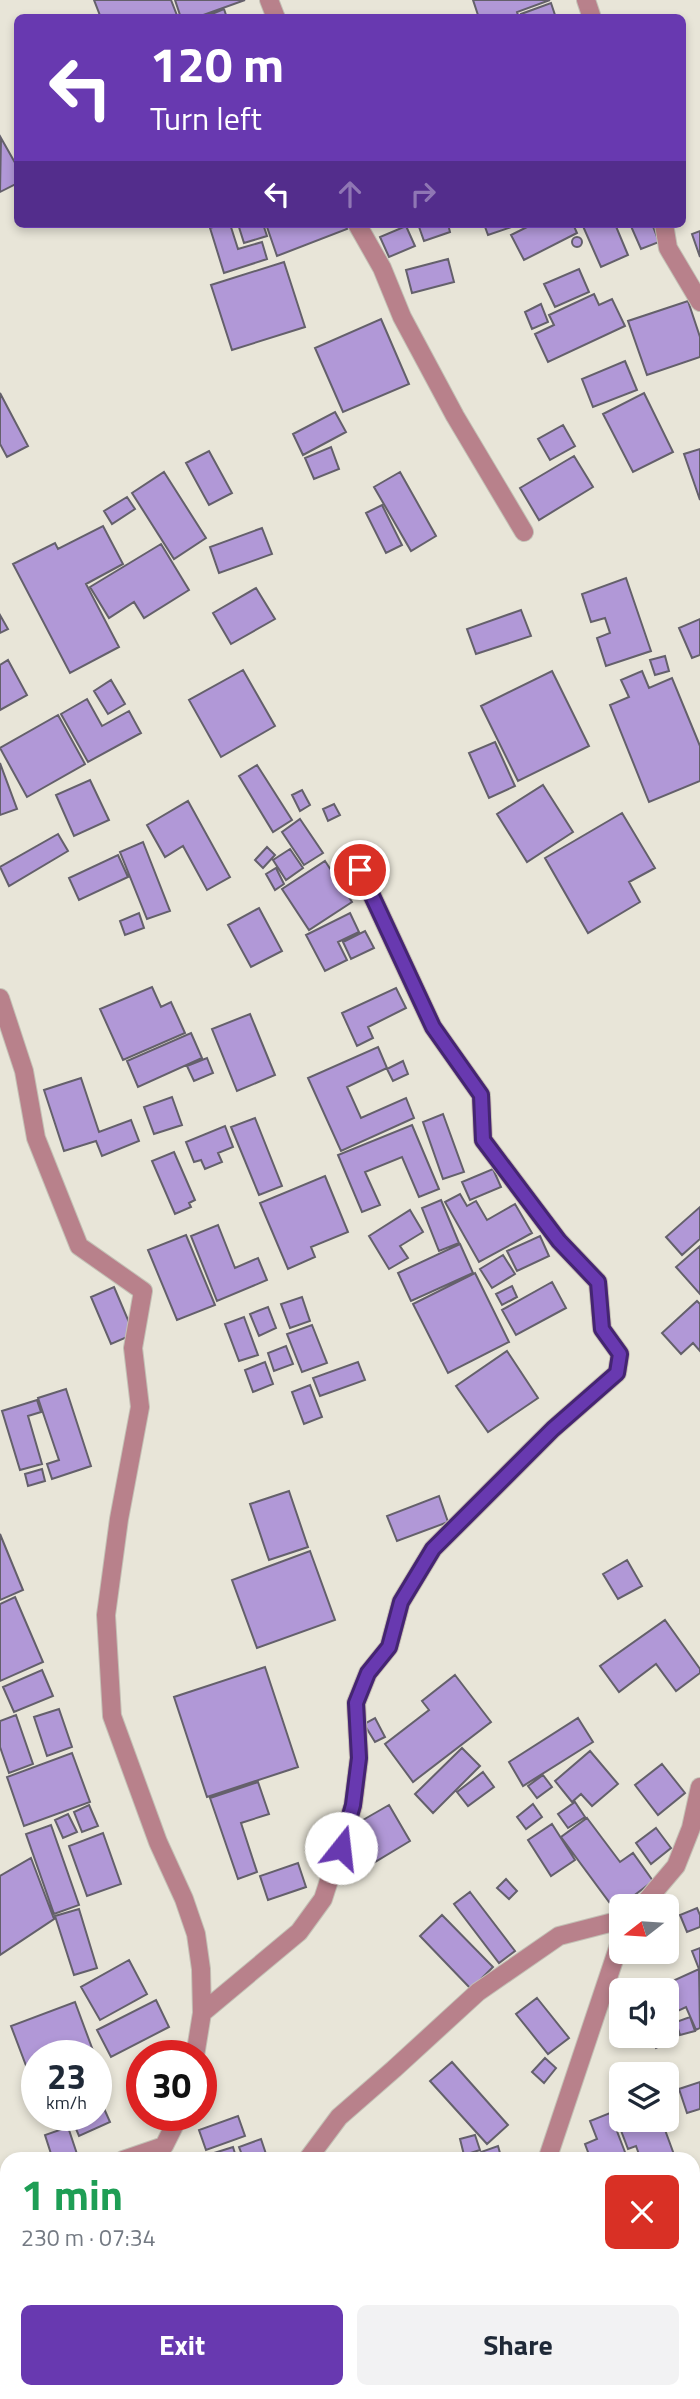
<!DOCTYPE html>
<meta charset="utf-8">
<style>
:root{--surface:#fff;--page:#f2f2f3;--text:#1f2937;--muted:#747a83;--accent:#6839b0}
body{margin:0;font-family:"Titillium Web",sans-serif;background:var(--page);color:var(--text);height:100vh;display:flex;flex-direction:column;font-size:26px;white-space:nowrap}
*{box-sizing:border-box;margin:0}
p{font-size:23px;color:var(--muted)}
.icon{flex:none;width:38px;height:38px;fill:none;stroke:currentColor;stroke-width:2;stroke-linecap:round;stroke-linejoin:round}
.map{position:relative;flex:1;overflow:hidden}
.sheet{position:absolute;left:0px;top:2152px;width:700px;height:247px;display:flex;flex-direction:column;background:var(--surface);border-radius:21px 21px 0 0;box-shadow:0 4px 10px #0003}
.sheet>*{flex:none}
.hud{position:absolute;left:14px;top:14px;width:672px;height:214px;border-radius:10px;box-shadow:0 4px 10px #0003;background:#6839b0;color:#fff;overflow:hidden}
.needle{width:46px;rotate:253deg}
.tools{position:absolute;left:609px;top:1894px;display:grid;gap:14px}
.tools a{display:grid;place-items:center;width:70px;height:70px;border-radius:10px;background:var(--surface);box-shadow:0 4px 10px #0003;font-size:35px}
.speed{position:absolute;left:21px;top:2040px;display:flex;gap:14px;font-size:35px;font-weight:700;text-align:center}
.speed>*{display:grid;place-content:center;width:91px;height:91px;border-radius:50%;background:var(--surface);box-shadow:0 4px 10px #0003;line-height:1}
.speed small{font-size:18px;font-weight:400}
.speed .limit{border:10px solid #d22;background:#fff;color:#111}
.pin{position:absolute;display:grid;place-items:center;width:60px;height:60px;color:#fff;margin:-30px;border:4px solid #fff;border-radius:50%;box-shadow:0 2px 7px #0007}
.me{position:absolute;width:77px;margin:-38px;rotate:16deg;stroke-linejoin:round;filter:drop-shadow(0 0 5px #0008)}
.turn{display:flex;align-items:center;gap:24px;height:147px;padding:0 21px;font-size:32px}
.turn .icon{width:91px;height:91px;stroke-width:2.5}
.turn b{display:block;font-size:49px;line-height:60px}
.lanes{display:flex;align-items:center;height:66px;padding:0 21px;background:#0003;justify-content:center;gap:35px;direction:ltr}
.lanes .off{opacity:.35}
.round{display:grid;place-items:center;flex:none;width:74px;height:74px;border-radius:10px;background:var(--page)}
.summary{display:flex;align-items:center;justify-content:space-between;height:119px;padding:0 21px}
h1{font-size:42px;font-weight:700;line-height:52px;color:#1e9e55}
.cta{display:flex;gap:14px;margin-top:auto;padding:14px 21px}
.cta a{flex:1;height:80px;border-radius:10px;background:var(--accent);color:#fff;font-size:28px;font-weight:700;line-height:80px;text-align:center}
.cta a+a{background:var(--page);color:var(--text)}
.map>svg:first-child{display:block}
</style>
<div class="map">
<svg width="700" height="2399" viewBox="0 0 700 2399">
<rect width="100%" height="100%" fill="#e8e5d8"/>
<!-- building -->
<path fill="#b198d7" stroke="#64606b" stroke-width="2" d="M94 0H171L178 18H101Z
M175 0H245L195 18H181Z
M473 0H550L517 12 519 18H479Z
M551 3 556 18H522L521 14Z
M224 9 227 18H202Z
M1 138 18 168V183L0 192Z
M222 224H230L238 249 262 242 267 259 224 273 210 228Z
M238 224H263L267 236 244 243Z
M276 224H345L347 229 277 256 267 227Z
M418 224H448L450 232 424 241Z
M484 224H520L488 235Z
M533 224H573L577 233 524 260 511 235Z
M582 224H615L628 255 601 267Z
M630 224H652L659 242 641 249Z
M406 226 415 246 389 257 380 237Z
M700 231V257L692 234Z
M572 242a5 5 0 1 1 10 0a5 5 0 1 1-10 0Z
M448 259 454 282 412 293 406 270Z
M284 262 305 327 232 350 211 285Z
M579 269 589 292 555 307 544 284Z
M594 294 599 305 612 299 625 326 548 362 535 334 554 325 549 315Z
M688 301 700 337V357L647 375 628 321Z
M541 304 548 322 532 329 525 312Z
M381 319 409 384 343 412 315 348Z
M625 361 637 390 593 407 582 379Z
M0 393 28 446 7 457 0 444Z
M644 393 673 452 633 472 603 414Z
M335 412 346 432 303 455 293 434Z
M563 425 575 446 550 460 538 439Z
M331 447 339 469 314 479 305 458Z
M700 449V500L684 454Z
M209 451 232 493 209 505 186 463Z
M574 456 593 487 539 520 520 488Z
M164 472 206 538 174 559 132 493Z
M400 472 436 536 411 551 374 487Z
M127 497 135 509 112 524 104 511Z
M382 505 402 545 386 553 366 513Z
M103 526 123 564 86 584 119 647 70 673 13 564 55 543 58 549Z
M262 528 272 554 219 573 210 547Z
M161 544 189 590 144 618 134 602 109 618 90 587Z
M626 578 651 651 606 666 597 638 610 633 605 618 591 622 582 594Z
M256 588 275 619 231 644 213 613Z
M521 610 531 636 476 654 467 629Z
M0 615 8 629 0 633Z
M700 619V655L692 658 679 628Z
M665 656 669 671 655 675 650 660Z
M8 660 27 695 0 710V665Z
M243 670 275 726 221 757 189 700Z
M552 671 589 746 518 781 481 706Z
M642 671 649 688 672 678 700 746V781L649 802 610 705 629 697 621 680Z
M111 680 125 704 108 714 94 691Z
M87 699 102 726 129 711 141 733 88 762 61 714Z
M58 715 85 764 27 797 0 748Z
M495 742 515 786 489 798 469 753Z
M0 763 17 809 0 815Z
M257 765 292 820 273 832 239 776Z
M90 780 109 820 74 836 56 795Z
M543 785 573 832 527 862 497 814Z
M302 790 310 805 300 811 292 795Z
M188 801 230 877 207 890 183 846 165 857 147 825Z
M334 804 340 815 328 821 323 809Z
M622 813 655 868 629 882 640 902 588 933 545 858Z
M300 819 323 853 304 865 282 832Z
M58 834 68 851 9 886 0 867Z
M143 842 170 911 147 919 120 852Z
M267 847 275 855 263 868 255 860Z
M290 849 303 868 286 880 273 860Z
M118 855 128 877 79 900 69 878Z
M325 861 352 902 309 930 282 889Z
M276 868 284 884 275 890 266 874Z
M259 908 282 951 251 967 228 925Z
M139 913 144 928 125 935 120 921Z
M350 913 359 932 338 942 347 960 325 971 306 935Z
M365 931 374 948 351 959 343 942Z
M152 987 161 1007 171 1002 185 1033 123 1060 100 1009Z
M396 988 406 1008 368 1027 373 1038 357 1046 342 1013Z
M250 1014 275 1075 237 1091 212 1029Z
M191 1033 202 1058 138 1087 127 1061Z
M378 1047 387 1068 347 1087 361 1118 406 1098 414 1118 341 1151 308 1078Z
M207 1058 213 1073 194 1081 187 1066Z
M403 1061 408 1074 393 1081 387 1069Z
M81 1078 99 1132 131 1120 139 1141 102 1156 96 1141 64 1151 44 1090Z
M172 1097 182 1125 154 1134 144 1107Z
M443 1114 464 1172 443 1179 423 1122Z
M255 1118 282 1186 259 1195 231 1127Z
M412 1125 439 1189 419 1197 402 1157 365 1172 380 1205 362 1212 338 1155Z
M225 1126 233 1147 218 1153 222 1162 205 1169 201 1160 194 1162 186 1142Z
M174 1152 195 1200 189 1203 191 1207 175 1214 152 1161Z
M493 1169 501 1187 470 1200 462 1182Z
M325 1176 348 1232 311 1247 315 1257 288 1269 260 1203Z
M460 1194 467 1206 476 1201 487 1220 515 1204 532 1233 479 1262 445 1202Z
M441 1200 459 1243 439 1251 422 1208Z
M700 1207V1239L682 1255 666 1237Z
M410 1210 423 1232 400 1246 408 1258 389 1269 369 1236Z
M218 1225 235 1268 258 1258 267 1280 217 1301 191 1236Z
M186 1235 215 1305 177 1320 148 1250Z
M540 1236 549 1256 517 1271 507 1251Z
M460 1244 473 1273 411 1301 398 1273Z
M700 1246V1294L676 1267Z
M503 1255 515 1274 492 1288 480 1269Z
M475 1273 509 1342 448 1373 413 1304Z
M552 1282 566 1308 516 1335 502 1310Z
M512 1286 517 1297 502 1305 496 1294Z
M114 1287 134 1334 111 1344 91 1297Z
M302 1297 310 1321 290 1328 281 1304Z
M697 1301 700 1304V1351L693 1343 681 1354 662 1333Z
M268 1307 276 1328 259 1336 250 1314Z
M244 1317 258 1355 239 1361 225 1324Z
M312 1325 327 1363 302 1372 287 1334Z
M286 1346 293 1364 274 1371 268 1353Z
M507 1351 538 1398 488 1432 456 1386Z
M265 1362 273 1384 253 1392 245 1370Z
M358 1362 365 1380 320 1396 313 1378Z
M310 1385 322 1417 304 1424 292 1392Z
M66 1389 91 1466 52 1479 47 1464 59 1460 38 1398Z
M37 1400 41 1412 28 1416 42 1464 20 1470 2 1411Z
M42 1469 45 1481 28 1486 25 1474Z
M289 1491 308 1547 269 1560 250 1504Z
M439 1496 448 1522 397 1541 387 1516Z
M0 1534 23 1590 0 1600Z
M310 1551 335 1620 257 1648 232 1580Z
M627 1560 642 1586 618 1599 603 1574Z
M15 1597 43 1662 0 1681V1604Z
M665 1620 700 1669V1673L676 1691 656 1664 619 1692 600 1666Z
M265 1667 298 1767 207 1797 174 1697Z
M42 1670 53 1696 14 1712 3 1687Z
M455 1675 491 1722 413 1782 385 1744 429 1710 422 1701Z
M59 1709 72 1747 47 1756 34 1717Z
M16 1715 33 1764 9 1773 0 1747V1721Z
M375 1718 385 1737 375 1742 364 1724Z
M578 1718 593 1742 523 1786 509 1762Z
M462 1748 480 1766 433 1813 415 1794Z
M590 1751 618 1784 592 1806 581 1794 572 1802 555 1781Z
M72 1753 90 1802 24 1826 7 1777Z
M662 1764 685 1793 658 1815 635 1785Z
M483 1772 494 1787 468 1806 457 1792Z
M543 1775 552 1787 537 1798 528 1786Z
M258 1782 269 1814 241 1823 257 1872 238 1879 210 1798Z
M575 1802 585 1817 568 1828 558 1814Z
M533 1804 542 1817 526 1829 517 1817Z
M89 1805 98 1826 82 1832 74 1812Z
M389 1805 410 1841 370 1865 349 1828Z
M68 1814 77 1832 63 1838 55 1820Z
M587 1818 620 1862 633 1853 653 1881 615 1910 561 1837Z
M552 1824 575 1860 551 1876 528 1840Z
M51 1825 79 1905 54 1914 26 1834Z
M656 1828 671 1848 651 1864 636 1843Z
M103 1833 121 1884 87 1896 69 1846Z
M31 1858 54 1919 0 1955V1876Z
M298 1863 306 1887 268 1900 260 1876Z
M506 1879 517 1891 509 1899 497 1888Z
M470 1892 515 1951 499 1963 454 1904Z
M697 1908 700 1915V1927L687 1932 680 1915Z
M79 1909 97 1968 74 1975 55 1916Z
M442 1915 493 1967 471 1989 420 1936Z
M700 1948V1969H699L692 1951Z
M129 1960 147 1994 100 2020 81 1987Z
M699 1969 700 2028 696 2030 686 2007 667 2016V1990L655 1989Z
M537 1998 569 2038 548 2054 516 2014Z
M156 2000 169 2027 111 2057 97 2030Z
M75 2002 95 2056H37L36 2092 11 2026Z
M690 2017 695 2031 680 2035 676 2022Z
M650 2035H665L668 2042 656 2048Z
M545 2058 556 2068 544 2083 532 2072Z
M452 2062 508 2125 487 2144 430 2081Z
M700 2082V2109L687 2113 679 2089Z
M102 2104 110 2122 79 2136 71 2117 96 2116V2106Z
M621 2109V2119H661L676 2160H641L636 2146 628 2149 614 2112Z
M610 2113 628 2160H591L585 2144 597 2139 590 2121Z
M238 2116 245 2136 206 2150 199 2130Z
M68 2127 79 2160H53L45 2135Z
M475 2135 480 2150 464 2155 460 2139Z
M261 2139 268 2160H244L239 2147Z
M498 2146 502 2160H484L481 2152Z
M233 2147 237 2160H213L211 2154Z
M7 2248V2274L0 2278V2252Z
M7 2289V2317L0 2319V2292Z
M7 2361V2390L0 2392V2363Z
M104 2392H144L124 2399H106Z
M172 2392H194L174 2399Z
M198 2392 200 2399H176Z
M331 2392H348L334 2398Z
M377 2392H409L412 2399H380Z
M507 2392H554L542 2399H510Z
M574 2392H578L581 2399H562Z
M636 2392H690L693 2399H621Z"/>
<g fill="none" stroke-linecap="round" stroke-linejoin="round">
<defs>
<path id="minor" d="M269 0 276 18
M586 0 592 18
M357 224 382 268 402 317 455 416 524 532
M664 224 668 248 700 302
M0 998 24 1071 36 1138 79 1246 143 1291 133 1348 140 1407 119 1519 106 1615 112 1716 158 1842 184 1899 196 1934 201 1969 202 2013 195 2056
M642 1906 676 1866 691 1828 700 1787
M202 2013 299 1932 323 1899 353 1806 359 1758 356 1703 368 1673 389 1647 401 1602 433 1549 553 1429 617 1373 620 1354 602 1329 598 1282 559 1241 483 1140 481 1095 433 1027 360 870
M123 2160 164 2146 179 2116
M307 2160 339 2117 394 2069 478 1992 559 1936 621 1920
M547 2160 621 1939
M0 2236 7 2234
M301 2392 307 2399
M473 2392V2399"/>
</defs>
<!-- minor casing -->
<use href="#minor" stroke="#c3c0b5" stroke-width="20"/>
<!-- minor -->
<use href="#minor" stroke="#b8818b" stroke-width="18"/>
</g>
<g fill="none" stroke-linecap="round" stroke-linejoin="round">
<defs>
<path id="route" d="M341 1848 353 1805 359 1758 356 1703 368 1673 389 1647 401 1602 433 1549 553 1429 617 1373 620 1354 602 1329 598 1282 559 1241 483 1140 481 1095 433 1027 360 870"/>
</defs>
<!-- route casing -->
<use href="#route" stroke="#442572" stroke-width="18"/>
<!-- route -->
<use href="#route" stroke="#6839b0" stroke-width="12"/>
</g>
</svg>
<div class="tools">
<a><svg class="needle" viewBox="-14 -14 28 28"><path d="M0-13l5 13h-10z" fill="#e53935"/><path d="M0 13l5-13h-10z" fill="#747a83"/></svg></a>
<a><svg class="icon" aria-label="sound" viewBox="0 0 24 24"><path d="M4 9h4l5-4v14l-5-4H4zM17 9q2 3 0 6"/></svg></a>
<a><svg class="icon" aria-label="layers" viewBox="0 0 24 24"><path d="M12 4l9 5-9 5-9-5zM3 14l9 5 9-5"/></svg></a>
</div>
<div class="speed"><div>23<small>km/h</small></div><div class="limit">30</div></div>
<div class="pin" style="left:360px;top:870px;background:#d93025"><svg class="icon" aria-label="arrive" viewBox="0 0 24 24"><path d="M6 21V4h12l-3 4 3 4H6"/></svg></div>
<svg class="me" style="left:341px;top:1848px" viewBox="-20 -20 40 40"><circle r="19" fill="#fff"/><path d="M0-13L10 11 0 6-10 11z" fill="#6839b0"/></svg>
<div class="hud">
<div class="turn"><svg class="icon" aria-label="left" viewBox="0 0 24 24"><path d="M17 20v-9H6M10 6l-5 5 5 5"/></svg><div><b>120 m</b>Turn left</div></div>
<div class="lanes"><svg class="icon" aria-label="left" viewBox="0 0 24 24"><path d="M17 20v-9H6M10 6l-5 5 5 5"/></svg><svg class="icon off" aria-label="ahead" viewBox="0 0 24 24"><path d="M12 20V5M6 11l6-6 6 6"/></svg><svg class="icon off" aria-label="right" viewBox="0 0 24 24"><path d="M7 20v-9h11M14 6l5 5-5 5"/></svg></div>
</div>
<section class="sheet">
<div class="summary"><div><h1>1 min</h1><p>230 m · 07:34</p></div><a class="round" style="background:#d93025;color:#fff"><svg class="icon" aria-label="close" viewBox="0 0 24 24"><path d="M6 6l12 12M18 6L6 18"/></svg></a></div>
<div class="cta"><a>Exit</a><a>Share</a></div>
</section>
</div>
